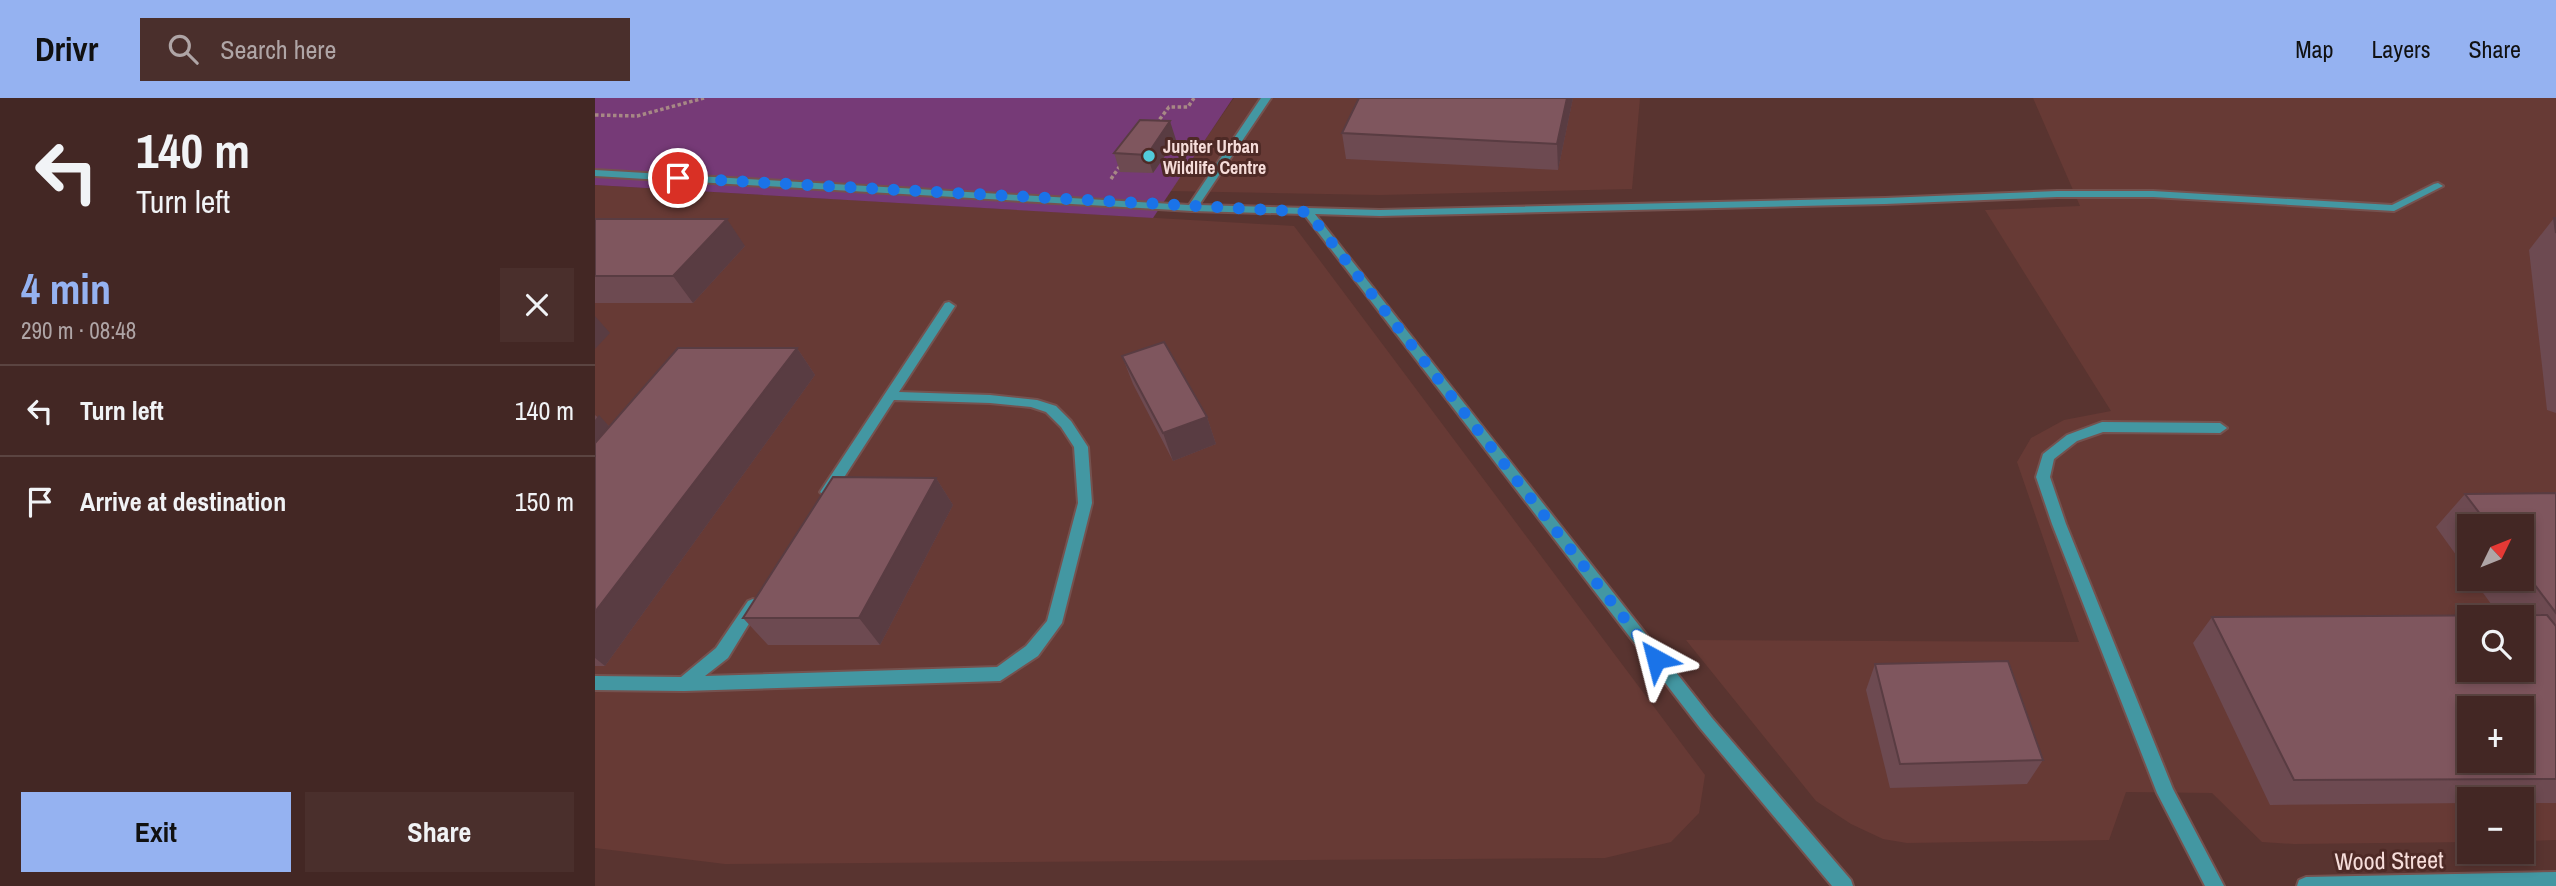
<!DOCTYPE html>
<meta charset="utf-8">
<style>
:root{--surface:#432724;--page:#4a2f2c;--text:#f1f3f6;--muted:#afa5a6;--line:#5b4441;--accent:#95b2f1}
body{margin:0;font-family:"Archivo Narrow",sans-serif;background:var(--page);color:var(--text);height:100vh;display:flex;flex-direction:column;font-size:26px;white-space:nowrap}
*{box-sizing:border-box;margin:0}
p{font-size:23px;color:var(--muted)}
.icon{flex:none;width:38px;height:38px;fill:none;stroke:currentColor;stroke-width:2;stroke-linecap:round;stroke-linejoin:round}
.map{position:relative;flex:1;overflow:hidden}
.sheet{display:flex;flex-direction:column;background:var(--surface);width:595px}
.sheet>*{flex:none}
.top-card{background:#432724;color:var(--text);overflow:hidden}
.needle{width:46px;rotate:47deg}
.fabs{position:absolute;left:1862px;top:416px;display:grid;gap:14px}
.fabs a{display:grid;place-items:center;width:77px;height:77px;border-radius:0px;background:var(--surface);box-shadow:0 4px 10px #0003,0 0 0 2px var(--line);font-size:35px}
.pin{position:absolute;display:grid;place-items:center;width:60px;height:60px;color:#fff;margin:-30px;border:4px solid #fff;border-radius:50%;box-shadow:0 2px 7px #0007}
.me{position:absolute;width:77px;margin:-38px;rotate:322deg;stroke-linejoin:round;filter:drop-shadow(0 0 5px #0008)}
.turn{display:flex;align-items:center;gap:24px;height:147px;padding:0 21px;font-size:32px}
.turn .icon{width:91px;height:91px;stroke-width:2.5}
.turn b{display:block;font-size:49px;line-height:60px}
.round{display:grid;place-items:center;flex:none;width:74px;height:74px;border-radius:0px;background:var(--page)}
.summary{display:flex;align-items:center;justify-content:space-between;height:119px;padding:0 21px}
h1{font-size:42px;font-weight:700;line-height:52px;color:var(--accent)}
.primary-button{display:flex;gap:14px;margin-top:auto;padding:14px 21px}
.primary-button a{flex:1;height:80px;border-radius:0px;background:var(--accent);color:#111;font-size:28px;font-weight:700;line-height:80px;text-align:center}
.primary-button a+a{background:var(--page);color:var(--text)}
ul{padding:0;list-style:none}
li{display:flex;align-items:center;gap:21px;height:91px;padding:0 21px;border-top:2px solid var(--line)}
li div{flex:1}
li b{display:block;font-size:26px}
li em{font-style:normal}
header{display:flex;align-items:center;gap:42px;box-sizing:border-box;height:98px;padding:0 35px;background:var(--accent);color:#111}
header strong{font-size:33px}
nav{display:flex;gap:38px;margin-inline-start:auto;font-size:24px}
.search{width:490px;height:63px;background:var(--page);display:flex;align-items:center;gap:18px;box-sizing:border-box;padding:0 24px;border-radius:0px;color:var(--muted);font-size:26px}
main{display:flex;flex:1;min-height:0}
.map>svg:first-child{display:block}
</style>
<header>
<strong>Drivr</strong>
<div class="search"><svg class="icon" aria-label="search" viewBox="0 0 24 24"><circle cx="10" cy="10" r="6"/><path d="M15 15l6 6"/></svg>Search here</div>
<nav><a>Map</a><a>Layers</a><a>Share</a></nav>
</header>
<main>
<section class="sheet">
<div class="top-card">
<div class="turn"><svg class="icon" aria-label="left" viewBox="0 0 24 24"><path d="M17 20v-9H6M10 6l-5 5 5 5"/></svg><div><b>140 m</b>Turn left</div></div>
</div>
<div class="summary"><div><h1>4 min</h1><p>290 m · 08:48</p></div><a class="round"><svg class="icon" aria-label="close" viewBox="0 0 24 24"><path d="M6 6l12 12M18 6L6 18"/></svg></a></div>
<ul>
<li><svg class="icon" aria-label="left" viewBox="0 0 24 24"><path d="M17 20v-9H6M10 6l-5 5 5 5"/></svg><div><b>Turn left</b></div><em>140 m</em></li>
<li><svg class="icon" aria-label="arrive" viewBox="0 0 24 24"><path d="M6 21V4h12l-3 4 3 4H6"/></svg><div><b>Arrive at destination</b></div><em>150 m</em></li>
</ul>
<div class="primary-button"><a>Exit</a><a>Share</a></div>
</section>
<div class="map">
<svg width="1961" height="788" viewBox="0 0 1961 788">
<rect width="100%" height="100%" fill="#593430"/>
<!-- built -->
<path fill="#673a35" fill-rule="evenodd" d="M639 0H1045L1037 91 785 97 575 93Z
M1438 0H1961V742L1927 743V702H1874V744L1699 746 1667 744 1617 695 1531 694 1514 742 1312 745 1288 741 1256 726 1221 703 1091 542 1484 544 1422 364 1436 340 1469 322 1516 313 1390 112 1485 108ZM1874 429H1927V481H1874ZM1874 520H1927V572H1874ZM1874 611H1927V663H1874Z
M0 87 699 128 1110 677 1104 715 1076 744 1010 760 130 766 0 750Z"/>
<!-- green -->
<path fill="#763a77" d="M0 0H638L558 120 0 87Z"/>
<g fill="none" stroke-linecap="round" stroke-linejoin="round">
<defs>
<path id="service" d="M666 0H676L604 107 785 112 1290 100 1462 93H1558L1797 107 1839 86 1843 85 1848 88 1799 113 1558 99H1462L1290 106 785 118 720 116 1117 620 1256 782 1258 788H1237L1105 630 709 116 597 113 0 78V72L594 107Z
M354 204 360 208 304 294 395 297 442 302 461 308 476 323 493 349 497 405 467 525 443 558 405 583 89 593 0 592V578L86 579 121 550 153 503 158 501 163 503 166 507 163 511 133 560 110 578 402 569 431 548 452 523 483 405 479 349 466 329 451 314 436 309 395 305 299 302 237 398 232 399 225 394 350 205Z
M1507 324 1625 325 1632 330 1625 335 1508 334 1482 343 1459 361 1455 379 1471 426 1578 691 1629 788H1610L1562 695 1457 426 1441 379 1448 356 1472 337Z"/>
<path id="minor" d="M1961 774V788H1702L1704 782 1711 779Z"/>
</defs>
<!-- service casing -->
<use href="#service" stroke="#75524f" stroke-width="4"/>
<!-- minor casing -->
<use href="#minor" stroke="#75524f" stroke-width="4"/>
<!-- path -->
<path stroke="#a78885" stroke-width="3.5" stroke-dasharray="3.5 2.5" stroke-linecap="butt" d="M0 17 42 18 109 0
M561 26 574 9H593L599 0
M516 81 527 65"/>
<!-- service -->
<use href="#service" fill="#4397a2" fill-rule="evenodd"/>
<!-- minor -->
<use href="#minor" fill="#4397a2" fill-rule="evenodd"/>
</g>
<!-- wall -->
<path fill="#6d4a51" d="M764 0H978L963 72 751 61 747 35Z
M581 42 558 75 525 74 519 55Z
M1959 120H1961V315L1952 312 1934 152Z
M0 121 150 148 98 205H0Z
M202 250 220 277 10 568H0V317L14 328Z
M527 258 612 319 621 346 578 363 538 286Z
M341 380 358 407 285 547H173L148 520Z
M1961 395V705H1927V702H1874V705L1675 707 1598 545 1617 519 1904 517 1878 481H1927V429H1874V475L1841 429 1870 396Z
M1280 566 1448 662 1432 686 1295 690 1271 592Z"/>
<!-- shaded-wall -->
<path fill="#593c42" d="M972 0H978L963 72 962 46Z
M575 23 581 42 558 75 552 57Z
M132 121 150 148 98 205 78 178Z
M0 218 15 235 0 251Z
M202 250 220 277 10 568 0 560V514Z
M4 317 29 345 0 379V322Z
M612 319 621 346 578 363 568 335Z
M341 380 358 407 285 547 264 520Z"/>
<!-- building -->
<path fill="#7f565e" stroke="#593c42" stroke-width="2" fill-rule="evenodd" d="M764 0H972L962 46 747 35Z
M545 22 575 23 552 57 519 55Z
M1959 120H1961V135Z
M0 121H132L78 178H0Z
M569 244 612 319 568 335 527 258Z
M83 250H202L0 514V345Z
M238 379 341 380 264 520H148Z
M1961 395V515L1927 470V429H1895L1870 396Z
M1952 517 1961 528V681L1699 682 1617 519ZM1874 520H1927V572H1874ZM1874 611H1927V663H1874Z
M1413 563 1448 662 1305 666 1280 566Z"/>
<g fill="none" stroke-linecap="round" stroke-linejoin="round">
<!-- route -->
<path stroke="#1a73e8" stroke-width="12" stroke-dasharray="0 21.6" d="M83 80 713 114 1061 561"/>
</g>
<!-- markers -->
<circle fill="#52cbda" stroke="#4e2a26" stroke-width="2.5" cx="554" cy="58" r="7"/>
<g text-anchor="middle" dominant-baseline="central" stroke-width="6" stroke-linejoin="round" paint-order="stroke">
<!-- far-poi labels -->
<g font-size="18" font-weight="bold" fill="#f6ddda" stroke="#4e2a26" text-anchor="start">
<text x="568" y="48">Jupiter Urban<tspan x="568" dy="21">Wildlife Centre</tspan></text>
</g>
<!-- near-street labels -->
<g font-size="24" fill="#f6ddda" stroke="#4e2a26">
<text transform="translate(1794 762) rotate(-1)">Wood Street</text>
</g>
</g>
</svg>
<div class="fabs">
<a><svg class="needle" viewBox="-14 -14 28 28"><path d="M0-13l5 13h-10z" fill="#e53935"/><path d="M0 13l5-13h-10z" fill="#afa5a6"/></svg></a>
<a><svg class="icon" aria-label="search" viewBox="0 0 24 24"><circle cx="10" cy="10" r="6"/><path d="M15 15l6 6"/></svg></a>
<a>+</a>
<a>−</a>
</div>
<div class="pin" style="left:83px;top:80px;background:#d93025"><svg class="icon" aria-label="arrive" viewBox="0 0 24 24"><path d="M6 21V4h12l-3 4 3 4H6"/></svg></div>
<svg class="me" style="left:1061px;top:561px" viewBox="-20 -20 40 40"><path d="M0-17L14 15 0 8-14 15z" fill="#1a73e8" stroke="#fff" stroke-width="4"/></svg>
</div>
</main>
